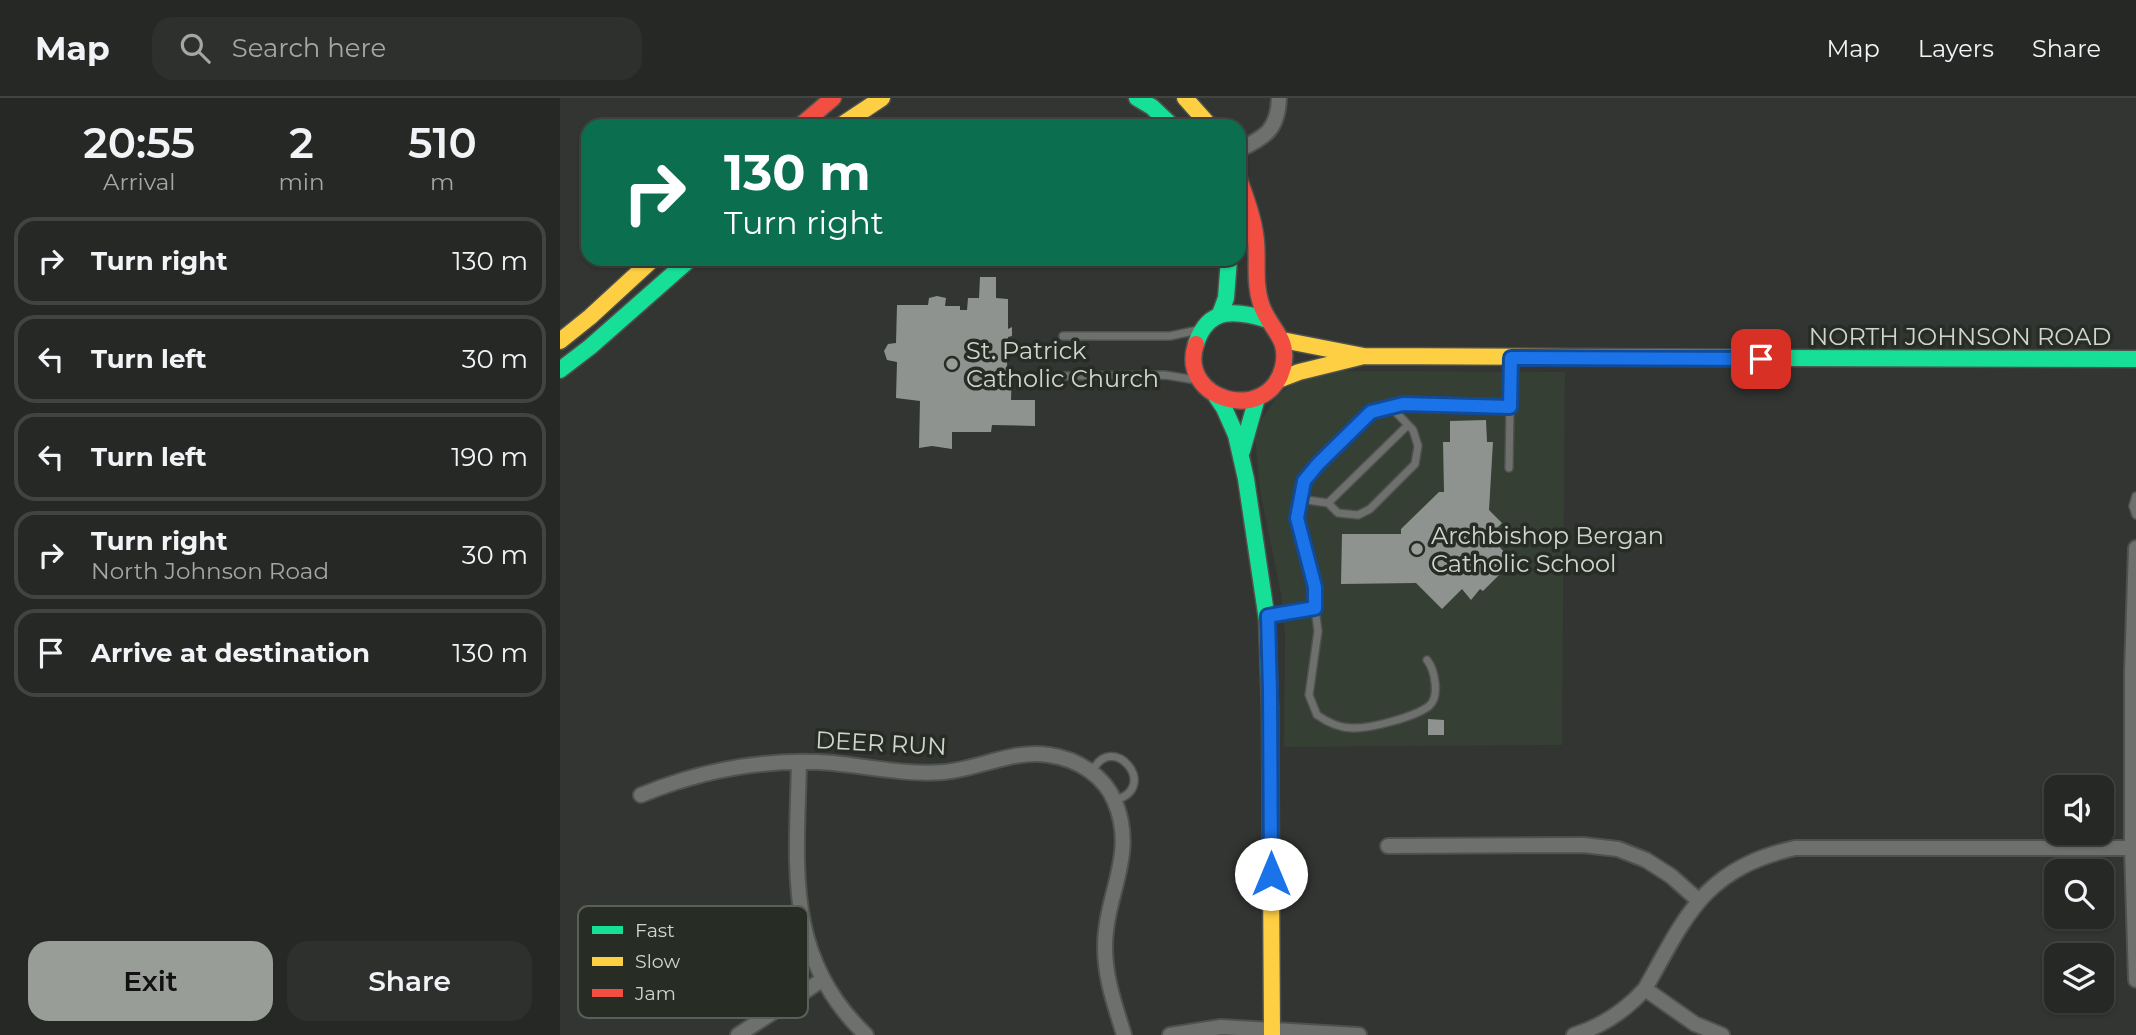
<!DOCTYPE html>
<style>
:root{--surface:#262825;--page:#2e302d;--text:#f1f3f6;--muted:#a4a6a7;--line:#424442;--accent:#999d98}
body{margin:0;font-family:Montserrat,sans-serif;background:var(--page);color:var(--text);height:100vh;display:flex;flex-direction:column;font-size:26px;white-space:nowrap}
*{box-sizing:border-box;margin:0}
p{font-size:23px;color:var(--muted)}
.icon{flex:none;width:38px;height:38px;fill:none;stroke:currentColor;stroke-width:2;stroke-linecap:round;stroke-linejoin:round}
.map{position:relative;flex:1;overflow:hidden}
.sheet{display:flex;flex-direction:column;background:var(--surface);width:560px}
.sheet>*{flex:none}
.hud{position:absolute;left:21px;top:21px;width:665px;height:147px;border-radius:21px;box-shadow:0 2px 5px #0004,0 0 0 2px var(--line);background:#0b6e4f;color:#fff;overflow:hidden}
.controls{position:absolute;left:1484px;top:677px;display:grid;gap:14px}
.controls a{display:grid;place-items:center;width:70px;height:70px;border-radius:14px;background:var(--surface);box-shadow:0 2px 5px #0004,0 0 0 2px var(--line);font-size:35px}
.pin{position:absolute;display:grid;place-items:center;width:60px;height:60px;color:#fff;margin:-30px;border-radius:14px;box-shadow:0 4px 10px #0006}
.me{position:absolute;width:77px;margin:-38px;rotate:0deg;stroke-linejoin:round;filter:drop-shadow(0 0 5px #0008)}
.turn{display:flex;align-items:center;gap:24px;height:147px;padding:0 28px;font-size:32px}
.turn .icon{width:91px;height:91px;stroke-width:2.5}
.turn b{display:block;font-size:49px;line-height:60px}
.eta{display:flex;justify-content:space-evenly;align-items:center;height:119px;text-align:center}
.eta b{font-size:42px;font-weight:600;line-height:49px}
.action{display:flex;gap:14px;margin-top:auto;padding:14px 28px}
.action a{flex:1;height:80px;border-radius:21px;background:var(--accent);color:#111;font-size:28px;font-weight:600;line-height:80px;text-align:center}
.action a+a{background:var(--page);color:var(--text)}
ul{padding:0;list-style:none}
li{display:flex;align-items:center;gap:21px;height:88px;margin:0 14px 10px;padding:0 14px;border:4px solid var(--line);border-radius:21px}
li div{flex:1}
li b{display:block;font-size:26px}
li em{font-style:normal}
header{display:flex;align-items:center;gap:42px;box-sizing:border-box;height:98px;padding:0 35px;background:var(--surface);border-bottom:2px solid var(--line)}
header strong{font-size:33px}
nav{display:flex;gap:38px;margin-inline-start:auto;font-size:24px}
.search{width:490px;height:63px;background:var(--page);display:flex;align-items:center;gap:18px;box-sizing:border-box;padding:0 24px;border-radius:21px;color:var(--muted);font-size:26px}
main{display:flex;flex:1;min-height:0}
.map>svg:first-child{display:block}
</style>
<header>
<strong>Map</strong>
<div class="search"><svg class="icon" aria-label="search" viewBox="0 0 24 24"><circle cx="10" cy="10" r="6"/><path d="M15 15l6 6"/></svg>Search here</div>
<nav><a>Map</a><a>Layers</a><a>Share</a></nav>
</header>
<main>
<section class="sheet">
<div class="eta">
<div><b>20:55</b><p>Arrival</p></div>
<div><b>2</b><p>min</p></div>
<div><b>510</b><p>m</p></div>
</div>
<ul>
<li><svg class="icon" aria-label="right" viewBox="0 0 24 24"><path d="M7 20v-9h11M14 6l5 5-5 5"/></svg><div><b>Turn right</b></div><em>130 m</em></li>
<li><svg class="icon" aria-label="left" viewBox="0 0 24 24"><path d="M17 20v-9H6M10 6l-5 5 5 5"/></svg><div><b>Turn left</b></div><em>30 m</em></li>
<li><svg class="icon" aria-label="left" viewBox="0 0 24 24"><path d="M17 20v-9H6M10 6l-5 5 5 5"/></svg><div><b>Turn left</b></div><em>190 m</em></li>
<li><svg class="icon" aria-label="right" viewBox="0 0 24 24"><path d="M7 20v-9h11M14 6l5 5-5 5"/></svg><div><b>Turn right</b><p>North Johnson Road</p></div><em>30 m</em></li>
<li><svg class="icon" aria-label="arrive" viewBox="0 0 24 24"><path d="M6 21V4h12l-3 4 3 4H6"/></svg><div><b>Arrive at destination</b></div><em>130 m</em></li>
</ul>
<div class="action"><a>Exit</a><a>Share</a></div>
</section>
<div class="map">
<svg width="1576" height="937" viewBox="0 0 1576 937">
<rect width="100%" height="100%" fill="#323531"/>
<!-- built -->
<path fill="#353f33" d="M780 273 1005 274 1002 647 724 649 725 537 721 496 700 393 695 340 702 321 718 297 736 284Z"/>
<!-- building -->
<path fill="#8f9390" d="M420 179H436V200L448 201V231L452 229V238L448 239 447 269H452L451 302H475V328L432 327 431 334H392V351L372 348 359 350 360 303 336 300 337 264 327 262 324 253 328 246 336 245 337 207H368L369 200 377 198 386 200 385 208H400V212H407L408 200H419Z
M926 322 927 344H933L929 412 942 425 929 438 951 461 939 474 940 476 923 493 920 491 911 502 902 491 882 511 856 485 781 486 782 436H841V431L879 394H884L883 344H890V323Z
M868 621 884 622V637H868Z"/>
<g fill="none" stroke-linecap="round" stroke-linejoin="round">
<defs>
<path id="lane" d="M503 238H610L638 232
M501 278 605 277 636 282
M949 370 950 309
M1576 398 1573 408 1576 417
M740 401 768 405 778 415 798 417 810 411 855 366 858 348 853 332 830 308
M768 405 848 327
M755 511V489L737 420 744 383 758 366 811 314 843 306 950 309 951 261
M708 518 755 511 758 533 749 597 757 617C767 624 779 630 792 630 809 631 855 619 869 608 880 599 875 572 867 562
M532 674C552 631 601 690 555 702"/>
<path id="street" d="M679 52C705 39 718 32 719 0
M1576 450 1572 575V750L1576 882
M239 664C237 768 223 858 306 937
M81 697C142 672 207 660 273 665 311 669 347 677 384 674 419 671 454 651 489 657 517 661 544 677 555 704 577 757 545 796 545 849 545 881 555 907 564 937
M828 748 1023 747 1058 751 1086 762 1111 778 1138 802
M1085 891 1135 926 1162 937
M178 937 262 882
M610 937 661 929 799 937
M1014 937C1043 928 1065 913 1085 891 1127 816 1144 771 1235 750H1576"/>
<path id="fast" d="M577 0 592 9 612 28
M660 216 666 200 669 161
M636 246C648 208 677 212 708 222
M1210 260 1576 261
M0 272 30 249 130 161
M656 298 664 310 676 337 686 381 707 522 710 610
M682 353 697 300"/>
<path id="slow" d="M625 0 650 28
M280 28 322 0
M722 242 804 258 1210 260
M0 243 30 219 93 161
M718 282 739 274 800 259
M710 610 712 937"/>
<path id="jam" d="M240 28 273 0
M636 246C617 302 708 328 723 269 730 239 709 231 701 206 694 185 698 164 696 143 694 121 686 101 679 81"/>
</defs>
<!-- lane casing -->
<use href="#lane" stroke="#4e514d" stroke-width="10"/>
<!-- street casing -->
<use href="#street" stroke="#4e514d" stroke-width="18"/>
<!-- fast casing -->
<use href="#fast" stroke="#4e514d" stroke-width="19"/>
<!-- slow casing -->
<use href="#slow" stroke="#4e514d" stroke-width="19"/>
<!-- jam casing -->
<use href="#jam" stroke="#4e514d" stroke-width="19"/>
<!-- lane -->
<use href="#lane" stroke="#6e706d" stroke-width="7"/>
<!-- street -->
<use href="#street" stroke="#6e706d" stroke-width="14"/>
<!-- fast -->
<use href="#fast" stroke="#16e098" stroke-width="16"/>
<!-- slow -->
<use href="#slow" stroke="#ffcf43" stroke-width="16"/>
<!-- jam -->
<use href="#jam" stroke="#f24e42" stroke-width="16"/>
</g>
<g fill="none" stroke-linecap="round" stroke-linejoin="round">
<defs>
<path id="route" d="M711 776 710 594 708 518 755 510V489L737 420 744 383 758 366 811 314 843 306 950 309 951 260 1201 261"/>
</defs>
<!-- route casing -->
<use href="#route" stroke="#114b97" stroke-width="18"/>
<!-- route -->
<use href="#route" stroke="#1a73e8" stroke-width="12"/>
</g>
<!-- markers -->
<g fill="#999d98" stroke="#272c25" stroke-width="2.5">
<circle cx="392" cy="266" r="7"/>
<circle cx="857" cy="451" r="7"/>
</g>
<g text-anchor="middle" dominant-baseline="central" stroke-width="7" stroke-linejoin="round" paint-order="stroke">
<!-- street labels -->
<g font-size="24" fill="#d1d5d0" stroke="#272c25">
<text x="1400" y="238">NORTH JOHNSON ROAD</text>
<text transform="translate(321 645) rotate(3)">DEER RUN</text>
</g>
<!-- poi labels -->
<g font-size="24" fill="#d1d5d0" stroke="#272c25" text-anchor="start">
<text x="406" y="252">St. Patrick<tspan x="406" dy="28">Catholic Church</tspan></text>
<text x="871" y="437">Archbishop Bergan<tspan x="871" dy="28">Catholic School</tspan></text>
</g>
</g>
<!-- legend -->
<rect x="18" y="808" width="230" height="112" rx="10" fill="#272c25" stroke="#5a5f58" stroke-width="2"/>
<rect x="32" y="828" width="31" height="8" fill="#16e098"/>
<rect x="32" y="859" width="31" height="9" fill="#ffcf43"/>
<rect x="32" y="891" width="31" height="8" fill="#f24e42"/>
<g font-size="19" fill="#d1d5d0">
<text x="75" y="839">Fast</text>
<text x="75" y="870">Slow</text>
<text x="75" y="902">Jam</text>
</g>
</svg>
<div class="controls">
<a><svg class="icon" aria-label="sound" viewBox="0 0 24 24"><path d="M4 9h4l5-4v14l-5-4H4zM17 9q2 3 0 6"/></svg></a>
<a><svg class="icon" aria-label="search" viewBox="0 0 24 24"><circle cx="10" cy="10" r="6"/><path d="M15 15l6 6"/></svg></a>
<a><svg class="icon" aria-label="layers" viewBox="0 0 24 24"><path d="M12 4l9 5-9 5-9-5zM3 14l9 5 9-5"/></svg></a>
</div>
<div class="pin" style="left:1201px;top:261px;background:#d93025"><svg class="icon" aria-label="arrive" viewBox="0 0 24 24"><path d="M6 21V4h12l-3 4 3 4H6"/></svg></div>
<svg class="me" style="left:711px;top:776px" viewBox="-20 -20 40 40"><circle r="19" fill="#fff"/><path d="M0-13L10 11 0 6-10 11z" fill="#1a73e8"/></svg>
<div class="hud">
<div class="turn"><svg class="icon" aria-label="right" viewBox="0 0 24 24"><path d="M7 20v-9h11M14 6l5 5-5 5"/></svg><div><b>130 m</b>Turn right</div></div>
</div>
</div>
</main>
